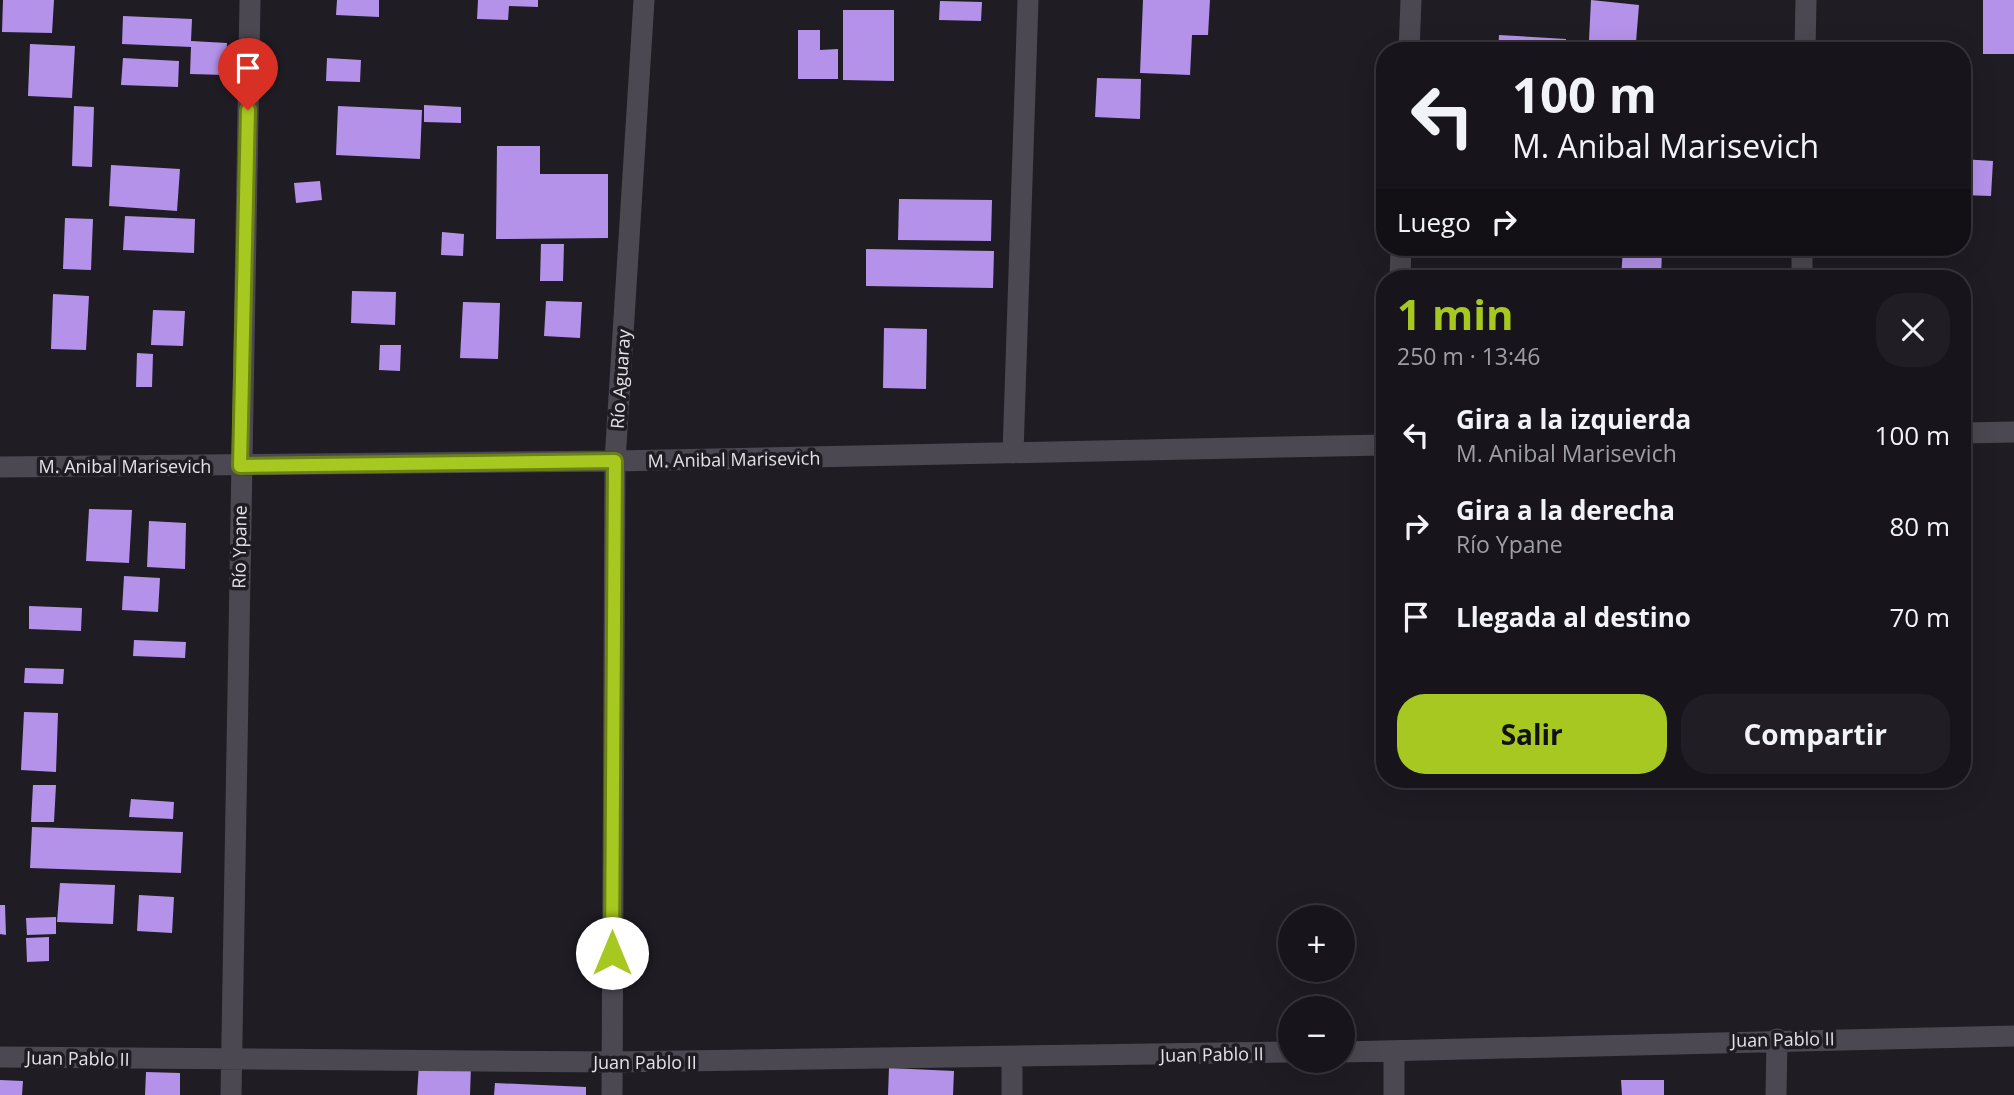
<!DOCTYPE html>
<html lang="es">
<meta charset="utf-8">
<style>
:root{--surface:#17151b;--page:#201e24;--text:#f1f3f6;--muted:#9e9fa3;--line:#36343a;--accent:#a6c820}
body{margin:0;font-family:"Open Sans",sans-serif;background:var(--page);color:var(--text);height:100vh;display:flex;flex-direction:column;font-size:26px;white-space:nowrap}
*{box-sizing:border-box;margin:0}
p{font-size:23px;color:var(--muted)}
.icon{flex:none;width:38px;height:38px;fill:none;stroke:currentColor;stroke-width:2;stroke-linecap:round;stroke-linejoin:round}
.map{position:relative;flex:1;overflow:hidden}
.drawer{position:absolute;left:1376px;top:270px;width:595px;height:518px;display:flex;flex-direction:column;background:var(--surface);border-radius:28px;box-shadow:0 7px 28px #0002,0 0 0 2px var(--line)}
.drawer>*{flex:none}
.banner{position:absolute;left:1376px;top:42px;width:595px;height:214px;border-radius:28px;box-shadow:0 7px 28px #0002,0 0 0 2px var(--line);background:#17151b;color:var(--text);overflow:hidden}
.buttons{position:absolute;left:1278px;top:905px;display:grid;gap:14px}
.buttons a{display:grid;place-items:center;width:77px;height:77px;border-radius:50%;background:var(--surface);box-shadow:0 7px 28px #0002,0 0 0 2px var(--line);font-size:35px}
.pin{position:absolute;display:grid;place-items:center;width:60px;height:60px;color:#fff;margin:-72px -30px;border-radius:50% 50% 50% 0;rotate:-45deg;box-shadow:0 0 7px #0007}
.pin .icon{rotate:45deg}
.me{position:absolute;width:77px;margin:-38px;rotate:0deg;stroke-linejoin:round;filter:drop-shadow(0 0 5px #0008)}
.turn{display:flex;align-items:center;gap:24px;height:147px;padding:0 21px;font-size:32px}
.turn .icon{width:91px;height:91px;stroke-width:2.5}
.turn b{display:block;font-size:49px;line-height:60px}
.then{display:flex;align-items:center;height:66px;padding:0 21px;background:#0003;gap:14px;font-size:26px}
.round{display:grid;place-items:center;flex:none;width:74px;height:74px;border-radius:28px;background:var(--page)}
.summary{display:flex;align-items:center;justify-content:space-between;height:119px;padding:0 21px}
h1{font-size:42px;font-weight:700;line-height:52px;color:var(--accent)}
.cta{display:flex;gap:14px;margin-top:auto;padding:14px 21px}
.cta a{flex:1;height:80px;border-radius:28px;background:var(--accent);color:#111;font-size:28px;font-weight:700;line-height:80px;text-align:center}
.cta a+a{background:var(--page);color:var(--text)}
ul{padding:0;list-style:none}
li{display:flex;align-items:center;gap:21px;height:91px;padding:0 21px}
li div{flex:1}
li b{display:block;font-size:26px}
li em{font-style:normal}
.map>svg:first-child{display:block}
</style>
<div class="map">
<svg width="2014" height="1095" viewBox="0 0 2014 1095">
<rect width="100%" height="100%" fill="#1f1c24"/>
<!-- building -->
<path fill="#b492ea" d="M3 0H54L52 33 2 32Z
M337 0H379V17L336 15Z
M478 0H538V7L509 6 508 20 477 19Z
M1143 0H1210L1208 35H1192L1190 75 1140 73Z
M1591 0 1639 5 1636 42 1589 40Z
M1983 0H2014V54H1983Z
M940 1 982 2 981 21 939 20Z
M843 10H894V81L843 80Z
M123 16 192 19 191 41 227 43 226 75 190 74 191 47 122 44Z
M798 30H820V50L838 49V79H798Z
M1499 35 1566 39 1565 51H1498Z
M30 44 75 46 72 98 28 96Z
M123 58 179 61 178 87 121 85Z
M327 58 361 60 360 82 326 81Z
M1097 78 1141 79 1140 119 1095 117Z
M424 105 461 107V123L424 122Z
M74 106 94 107 92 167 72 166Z
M338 106 422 110 420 159 336 155Z
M497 146H540V174H608V238L496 239Z
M1962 159 1993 161 1991 196 1962 195Z
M111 165 180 169 177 211 109 206Z
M320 181 322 200 296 203 294 183Z
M899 199 992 200 991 241 898 240Z
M125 216 195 219 194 253 123 250Z
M65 218 93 219 91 270 63 269Z
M442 232 464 234 463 256 441 255Z
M541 244H564L563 281H540Z
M866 249 994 251 993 288 866 286Z
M1623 249 1662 251 1661 278H1621Z
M352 291 396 292 395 325 351 323Z
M53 294 89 296 86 350 51 349Z
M546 301 582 302 580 338 544 336Z
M463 302 500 303 498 359 460 358Z
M153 310 185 311 183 346 151 345Z
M884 328 927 329 926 389 883 388Z
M380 345H401L400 371 379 370Z
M137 353 153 354 152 387H136Z
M89 509 132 510 129 563 86 561Z
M149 521 186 523 185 569 147 567Z
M124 576 160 578 158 612 122 610Z
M29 606 82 608 81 631 29 629Z
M134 640 186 642 185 658 133 656Z
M25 668 64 669 63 684 24 683Z
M24 712 58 713 56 772 21 770Z
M33 785H56L54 822H31Z
M131 799 174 802 173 819 129 817Z
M32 827 183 832 181 873 30 868Z
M60 883 115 885 113 924 57 922Z
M139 895 174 897 172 933 137 931Z
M0 905H5L6 935 0 934Z
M56 917V934L27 935 26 918Z
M49 937V961L27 962 26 938Z
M419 1064 471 1066 470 1095H417Z
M889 1068 954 1071 953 1095H888Z
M146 1072 180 1073V1095H145Z
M0 1080 23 1081 22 1095H0Z
M1621 1080H1664V1095H1622Z
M495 1083 586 1087V1095H494Z"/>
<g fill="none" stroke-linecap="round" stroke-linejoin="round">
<!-- minor -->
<path stroke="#4b4851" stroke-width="21" d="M1409 51 1411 0
M1805 51 1806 0
M1400 278 1401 247
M1802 278V247
M1962 433 2014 432
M1013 453 1028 0
M0 467 615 461 1384 445
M1394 1051V1095
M1342 1052 2014 1036
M0 1057 612 1062 1290 1052
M231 1095 250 0
M612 1095 615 461 644 0
M1012 1095V1057
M1776 1095 1777 1039"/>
</g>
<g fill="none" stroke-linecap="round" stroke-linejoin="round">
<defs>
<path id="route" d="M248 110 240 466 615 461 612 953"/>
</defs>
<!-- route casing -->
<use href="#route" stroke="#6c8215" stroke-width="18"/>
<!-- route -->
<use href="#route" stroke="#a6c820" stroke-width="12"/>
</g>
<g text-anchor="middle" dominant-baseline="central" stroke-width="7" stroke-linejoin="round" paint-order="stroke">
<!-- street labels -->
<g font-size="18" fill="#e4e2e7" stroke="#1f1c24">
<text transform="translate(620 379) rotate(-86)">Río Aguaray</text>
<text transform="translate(734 459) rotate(-1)">M. Anibal Marisevich</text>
<text x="125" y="466">M. Anibal Marisevich</text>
<text transform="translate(239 547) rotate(-89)">Río Ypane</text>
<text transform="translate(1783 1039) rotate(-1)">Juan Pablo II</text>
<text transform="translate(1212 1054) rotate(-1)">Juan Pablo II</text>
<text transform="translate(78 1058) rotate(1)">Juan Pablo II</text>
<text x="645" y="1062">Juan Pablo II</text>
</g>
</g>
</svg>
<div class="buttons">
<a>+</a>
<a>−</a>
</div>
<div class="pin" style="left:248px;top:110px;background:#d93025"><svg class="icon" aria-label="arrive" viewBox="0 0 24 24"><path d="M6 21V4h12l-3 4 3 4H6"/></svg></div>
<svg class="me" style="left:612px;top:953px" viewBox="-20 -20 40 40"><circle r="19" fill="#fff"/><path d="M0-13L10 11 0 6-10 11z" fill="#a6c820"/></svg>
<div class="banner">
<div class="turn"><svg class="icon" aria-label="left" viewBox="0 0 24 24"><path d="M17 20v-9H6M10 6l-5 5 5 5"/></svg><div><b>100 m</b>M. Anibal Marisevich</div></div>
<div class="then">Luego<svg class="icon" aria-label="right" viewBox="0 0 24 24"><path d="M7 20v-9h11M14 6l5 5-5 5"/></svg></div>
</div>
<section class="drawer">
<div class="summary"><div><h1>1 min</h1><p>250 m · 13:46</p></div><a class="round"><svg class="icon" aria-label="close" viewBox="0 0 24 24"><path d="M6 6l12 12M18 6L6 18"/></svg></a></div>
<ul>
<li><svg class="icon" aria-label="left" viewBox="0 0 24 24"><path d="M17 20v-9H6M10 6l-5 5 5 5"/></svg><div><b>Gira a la izquierda</b><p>M. Anibal Marisevich</p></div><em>100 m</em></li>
<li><svg class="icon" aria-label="right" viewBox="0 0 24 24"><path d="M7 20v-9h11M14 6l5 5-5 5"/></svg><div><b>Gira a la derecha</b><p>Río Ypane</p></div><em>80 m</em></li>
<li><svg class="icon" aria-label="arrive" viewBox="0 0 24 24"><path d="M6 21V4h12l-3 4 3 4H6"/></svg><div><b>Llegada al destino</b></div><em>70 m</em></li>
</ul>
<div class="cta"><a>Salir</a><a>Compartir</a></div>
</section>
</div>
